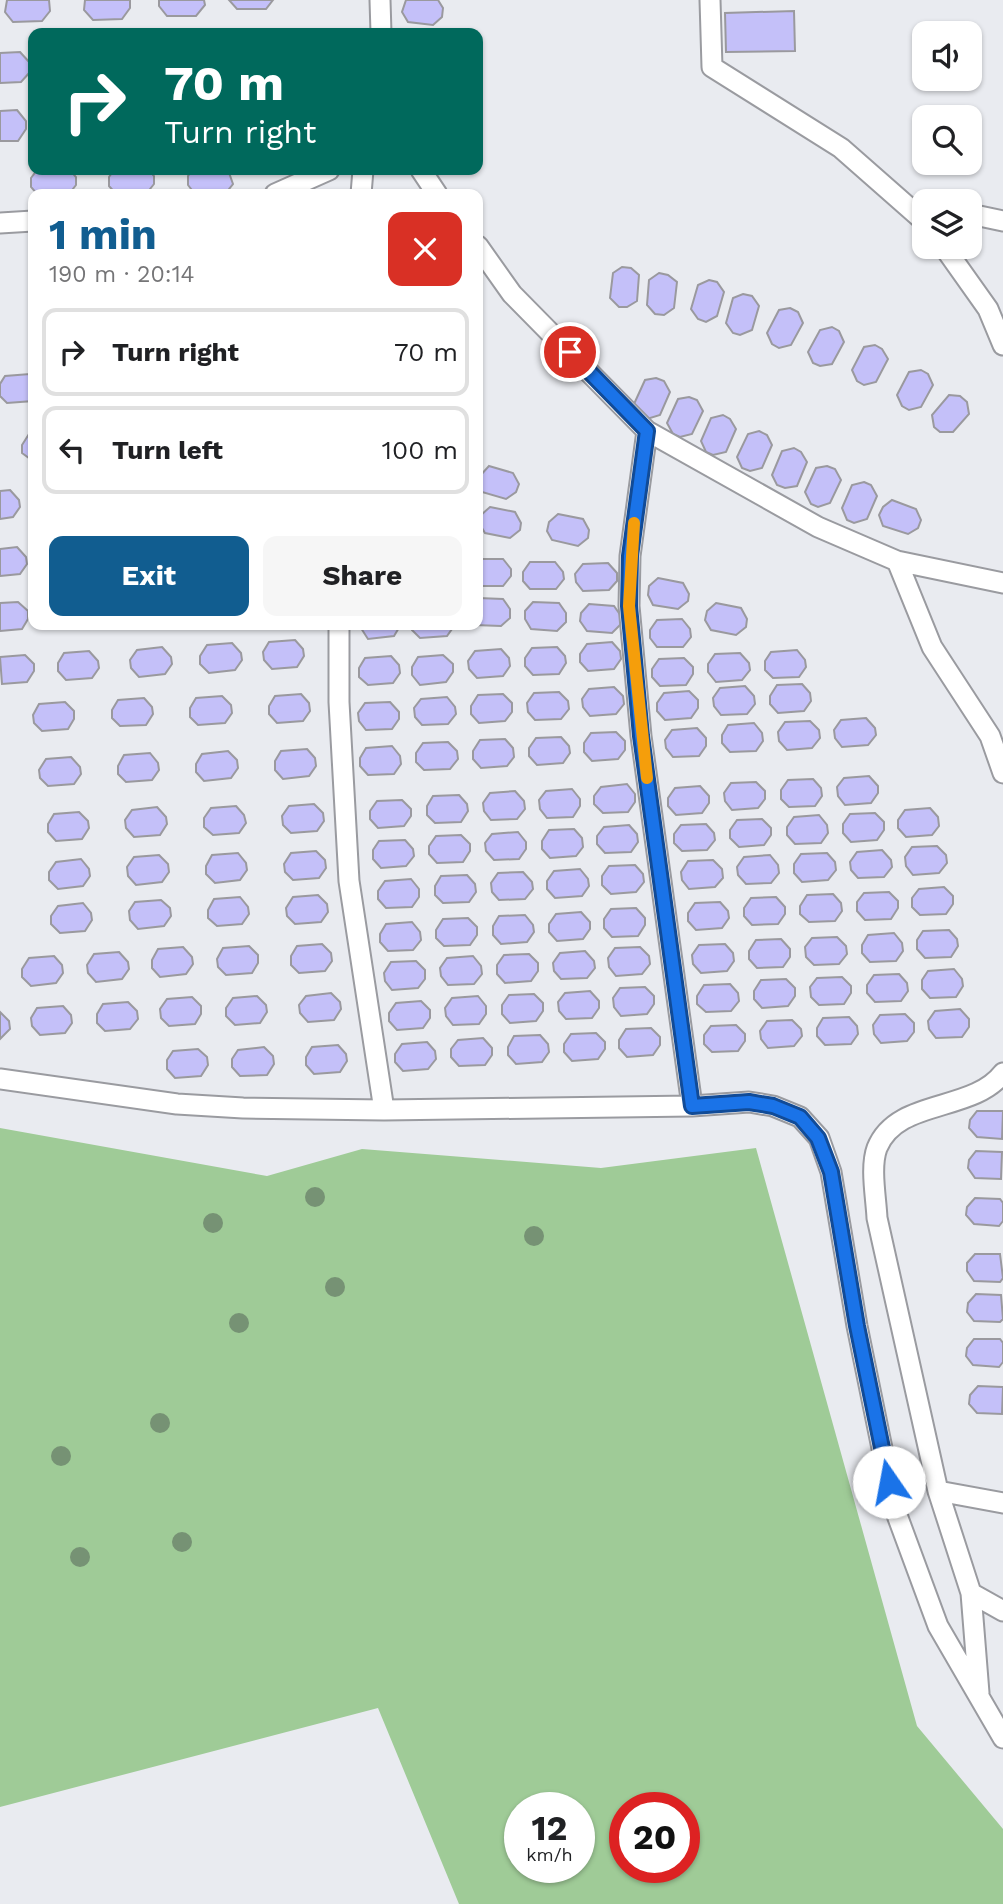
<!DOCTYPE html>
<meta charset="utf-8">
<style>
:root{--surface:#fff;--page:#f6f6f6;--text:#202124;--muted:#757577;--line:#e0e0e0;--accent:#115d90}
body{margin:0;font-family:"Work Sans",sans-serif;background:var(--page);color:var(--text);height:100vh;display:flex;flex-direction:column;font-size:26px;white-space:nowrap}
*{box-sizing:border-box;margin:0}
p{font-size:23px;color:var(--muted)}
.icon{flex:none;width:38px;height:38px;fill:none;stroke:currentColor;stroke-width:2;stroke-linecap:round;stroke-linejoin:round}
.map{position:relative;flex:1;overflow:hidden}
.panel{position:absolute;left:28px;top:189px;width:455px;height:441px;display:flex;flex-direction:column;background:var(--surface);border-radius:14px;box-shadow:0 2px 5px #0004}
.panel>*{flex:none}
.guide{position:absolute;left:28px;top:28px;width:455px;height:147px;border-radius:14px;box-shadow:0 2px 5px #0004;background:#00695c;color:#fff;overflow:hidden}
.controls{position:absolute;left:912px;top:21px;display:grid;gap:14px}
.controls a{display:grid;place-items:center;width:70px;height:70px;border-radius:14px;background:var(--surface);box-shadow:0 2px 5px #0004;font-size:35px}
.speed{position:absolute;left:504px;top:1792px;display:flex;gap:14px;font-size:35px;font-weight:700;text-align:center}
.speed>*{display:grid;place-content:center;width:91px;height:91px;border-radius:50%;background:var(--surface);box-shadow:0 2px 5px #0004;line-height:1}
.speed small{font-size:18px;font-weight:400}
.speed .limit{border:10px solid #d22;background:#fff;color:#111}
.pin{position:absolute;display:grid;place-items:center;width:60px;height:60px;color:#fff;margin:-30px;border:4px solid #fff;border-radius:50%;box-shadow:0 2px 7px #0007}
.me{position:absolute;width:77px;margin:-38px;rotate:348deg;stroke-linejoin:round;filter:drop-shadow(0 0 5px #0008)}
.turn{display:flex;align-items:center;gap:24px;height:147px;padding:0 21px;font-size:32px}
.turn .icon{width:91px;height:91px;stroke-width:2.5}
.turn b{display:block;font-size:49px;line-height:60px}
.round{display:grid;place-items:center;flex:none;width:74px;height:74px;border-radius:14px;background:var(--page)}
.head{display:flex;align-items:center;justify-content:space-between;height:119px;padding:0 21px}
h1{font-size:42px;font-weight:700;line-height:52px;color:var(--accent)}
.button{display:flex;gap:14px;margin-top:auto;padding:14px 21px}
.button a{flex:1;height:80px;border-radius:14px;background:var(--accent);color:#fff;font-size:28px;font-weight:700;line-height:80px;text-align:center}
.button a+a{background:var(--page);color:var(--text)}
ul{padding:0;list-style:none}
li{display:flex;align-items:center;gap:21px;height:88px;margin:0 14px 10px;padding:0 7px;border:4px solid var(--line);border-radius:14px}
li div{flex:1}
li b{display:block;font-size:26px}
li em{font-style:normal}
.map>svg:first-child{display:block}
</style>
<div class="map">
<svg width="1003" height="1904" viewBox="0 0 1003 1904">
<rect width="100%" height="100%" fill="#e9ebf0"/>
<!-- green -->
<path fill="#9fcb97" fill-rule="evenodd" d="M0 1128 267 1176 362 1149 601 1168 756 1148 917 1726 1003 1829V1904H459L378 1708 0 1807ZM520 1808H579V1867H520ZM625 1808H684V1867H625Z"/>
<!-- building -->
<path fill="#c4c0f9" stroke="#9a999e" stroke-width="2" d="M7 0H49L50 11 42 21 13 22 5 12Z
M130 0V8L122 19 93 20 84 10 85 0Z
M159 0H204L205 5 196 16H167L159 6Z
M229 0H273L266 9H237Z
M406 0H438L443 8 442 17 433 25 408 22 402 12Z
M794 11 795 51 726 52 725 13Z
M20 52 30 63V72L21 82 0 83V53Z
M17 110 26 121V129L18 141H0V111Z
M37 170H70L76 177V185L69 194H37L31 187V178Z
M114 170H149L154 176V184L146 194H116L109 186V177Z
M192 170H228L233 184 225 194H195L188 185V176Z
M622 267 631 268 639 275 637 301 627 307H619L610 298 613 273Z
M659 273 668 275 677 282 674 308 664 315 655 314 647 305 649 280Z
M709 280 717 282 724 292 717 316 706 322 698 319 691 309 698 285Z
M743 294 752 296 759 306 752 330 740 335 733 333 726 323 733 298Z
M790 308 798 312 803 323 791 345 779 348 772 344 767 333 779 310Z
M832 327 839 331 844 342 832 364 820 366 813 363 808 352 820 330Z
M875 345 882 349 888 359 876 382 864 385 857 381 852 370 864 347Z
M921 370 928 374 933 385 921 407 909 410 902 406 897 395 909 372Z
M30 374 33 377V401L7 403 0 396V384L5 376Z
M656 378 664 381 670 392 660 415 647 419 640 415 634 404 645 380Z
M949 395 960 396 967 402 969 414 953 432H940L934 427 932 415Z
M689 397 697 400 703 411 692 434 680 437 673 434 667 423 678 399Z
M723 415 730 419 736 429 726 452 713 455 706 452 701 441 711 418Z
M759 431 767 435 772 445 762 468 750 471 742 468 737 457 748 434Z
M29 434H33V461L22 453V445Z
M794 448 801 452 807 462 797 486 785 488 777 485 772 475 782 451Z
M489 466 513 473 519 484 516 492 506 499 482 492 478 478Z
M827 466 835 469 841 480 830 503 818 507 811 504 805 492 816 468Z
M864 482 871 485 877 496 867 519 854 523 847 520 842 508 852 485Z
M10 490 19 500 20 507 13 517 0 519V491Z
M892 500 916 509 921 520 918 528 908 534 883 526 879 515 883 507Z
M490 507 515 512 521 523 520 530 510 538 485 533 479 523 481 515Z
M558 514 583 519 589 530 588 538 578 546 552 540 547 531 549 522Z
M17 547 26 557 27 564 20 574 0 576V549Z
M478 559H503L511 569V576L503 586H478Z
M530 562H555L563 572 564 579 556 589H530L523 581V572Z
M608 563 617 573V581L609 590 583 591 576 582 575 574 583 564Z
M658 578 683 583 689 594 688 601 678 609 653 605 648 595 649 586Z
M478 598 503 599 510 609V618L501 626 475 625Z
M18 602 28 611V619L22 629 0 631V603Z
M533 602 559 603 566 613V622L557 631 531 629 525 619V611Z
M716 603 741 608 747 619 746 627 736 635 711 630 705 620 707 611Z
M589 604 614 606 621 616V624L612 633 587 631 580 621 581 613Z
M682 619 690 629 691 637 683 647H657L650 638V630L657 620Z
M359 625H400V626L394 636 368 639Z
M412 625H453L454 626 447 636 420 638 412 630Z
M295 640 303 649 304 656 297 667 272 669 264 660 263 652 269 642Z
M612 642 620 651 621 659 614 669 588 671 580 662V654L587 644Z
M232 643 241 653 242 660 235 670 209 673 200 664V656L207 645Z
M162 647 171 657 172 664 165 674 139 677 131 668 130 660 137 650Z
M557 647 565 656 566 663 559 674 533 675 525 666V658L532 648Z
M501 649 509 658 510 666 503 676 477 678 469 669 468 661 475 651Z
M797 650 805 660 806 667 799 677 773 678 765 670V661L771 652Z
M89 651 98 661 99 668 92 678 66 680 58 671V663L64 653Z
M740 653 749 663 750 670 742 680 716 682 708 672V664L715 654Z
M25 655 34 664V671L27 682 2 684 0 657Z
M443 655 453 664V672L446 682 420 685 412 675V667L418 657Z
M391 656 399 665 400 673 393 683 368 685 359 677V668L365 658Z
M684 658 693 667V674L686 685 660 686 652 677V669L659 659Z
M802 684 810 693 811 701 804 711 778 713 770 704V696L777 685Z
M745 686 754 696 755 704 747 714 721 715 714 706 713 698 720 688Z
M614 687 623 696 624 704 616 714 590 716 583 707 582 699 589 689Z
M689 691 698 700V708L691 718 665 720 657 711V703L664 693Z
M559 692 568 701 569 709 561 719 535 720 528 712 527 703 534 693Z
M301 694 309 703 310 711 303 721 277 723 269 714V706L275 696Z
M503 694 512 703V712L505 721 479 723 471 714V706L478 695Z
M222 696 231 705 232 713 225 723 198 725 190 717V708L196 698Z
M447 697 455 707 456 714 448 724 422 725 415 717 414 708 421 699Z
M144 698 152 707 153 714 146 725 120 726 112 718V710L118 700Z
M65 702 74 711V719L68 729 42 731 34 723 33 715 39 704Z
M390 702 399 712V719L392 729 366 730 359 721 358 713 365 703Z
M866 718 875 728 876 735 868 745 842 747 835 738 834 730 841 720Z
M810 721 819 730 820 738 812 748 787 750 779 741 778 732 785 722Z
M754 723 762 733 763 741 756 751 730 752 722 743V735L728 725Z
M697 728 706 738V746L699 756 673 757 666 748 665 740 672 730Z
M616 732 625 741V750L618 759 592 761 584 752V743L591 733Z
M561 737 569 746 570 753 563 763 537 765 529 756V748L536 738Z
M505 739 513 748 514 757 507 766 481 768 473 759V751L480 740Z
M448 742 457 751 458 759 450 769 424 770 416 762V753L423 743Z
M392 746 400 756 401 764 394 774 368 775 360 766V758L366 748Z
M307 749 315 758 316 766 309 776 283 779 275 770V761L281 751Z
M228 751 237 760 238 768 231 778 204 781 196 772V764L202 754Z
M150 753 158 763 159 770 152 780 126 782 118 774V766L124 755Z
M71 757 80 767 81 774 74 784 48 786 40 778 39 770 46 759Z
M869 776 878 786V793L871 803 845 805 838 796 837 787 844 778Z
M813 779 821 788 822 796 815 806 789 807 781 799V790L788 780Z
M756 782 765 791V799L758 808 732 810 725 801 724 793 731 783Z
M627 784 635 794V802L628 812 603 813 594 804V796L601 787Z
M700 786 709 796V803L702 813 676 815 668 806V798L675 788Z
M572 789 580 799V806L573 817 547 818 540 809 539 800 546 791Z
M515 791 524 801 525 809 517 819 491 820 484 811 483 803 490 793Z
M459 795 467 804 468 811 461 822 435 823 427 815V806L433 796Z
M402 800 411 809V816L404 826 378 828 370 819V811L377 801Z
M314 804 323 813 324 821 317 831 291 833 283 825 282 816 289 806Z
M236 806 244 815 246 823 239 833 213 835 204 827V818L211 808Z
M157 807 166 817 167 824 160 835 134 837 126 828 125 820 132 810Z
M930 808 938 817 939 826 932 835 906 837 898 828V820L905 810Z
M79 812 88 821 89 828 82 839 56 841 48 832V824L54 814Z
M875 813 884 822V830L877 840 851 842 843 833V824L850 814Z
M819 815 827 825 828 833 821 843 795 844 787 835V827L794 817Z
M762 819 771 828V835L764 845 739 847 730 838V830L737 820Z
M706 824 714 833 715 840 707 850 682 851 674 843V834L681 825Z
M629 825 637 834 638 842 631 852 605 853 597 844V836L604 827Z
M574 829 582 838 583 847 576 856 550 858 542 849V841L549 830Z
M518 832 526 842V849L519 859 494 860 486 851 485 843 492 834Z
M461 835 470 844V851L463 862 437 863 429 854V846L436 836Z
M405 840 413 849 414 856 406 866 381 868 373 859V850L379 841Z
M937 846 946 855 947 863 939 873 913 875 906 866 905 857 912 847Z
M882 850 891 860 892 867 884 877 858 878 851 870 850 862 857 852Z
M316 851 325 860 326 868 319 878 293 880 285 872 284 864 291 853Z
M238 853 246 863 247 870 240 880 215 883 206 874V866L212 855Z
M827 853 835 862 836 870 828 880 802 882 794 873V864L801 854Z
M159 855 168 864 169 872 162 882 136 885 128 876 127 867 134 857Z
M770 855 778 865 779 873 771 883 746 884 738 875 737 867 744 857Z
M81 859 89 869 90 876 83 886 58 889 49 880V872L56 862Z
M713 860 722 869 723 878 715 887 689 889 682 880 681 872 688 861Z
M635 865 643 874 644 882 636 892 611 894 602 885V876L609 866Z
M580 869 588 879 589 886 582 896 555 898 547 889V881L554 871Z
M523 872 532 882 533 889 525 899 499 900 492 892 491 883 498 873Z
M467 875 475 884 476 892 469 902 443 903 435 895V886L441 876Z
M411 879 419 889V897L412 907 386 908 378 899V891L385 881Z
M944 887 953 896V904L946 914 920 915 912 907V898L919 889Z
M889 892 898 901V908L891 919 865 920 857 911V902L864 893Z
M833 894 841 903 842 911 835 921 809 922 800 914V906L807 895Z
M318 895 327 904 328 912 321 922 295 924 287 916 286 908 293 897Z
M240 897 248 907 249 914 242 924 217 926 208 918V910L214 899Z
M776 897 785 907V914L778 924 752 925 744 916V908L751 898Z
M161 900 170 908 171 916 164 926 138 929 130 920 129 911 135 902Z
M720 902 728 911 729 918 722 928 696 930 688 921V913L695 903Z
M83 903 91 913 92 920 85 931 60 933 51 924V916L58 906Z
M636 908 645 918V925L638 936 612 937 604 928V919L611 909Z
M581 912 590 922V929L583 939 557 941 549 932V924L556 914Z
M525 915 533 925 534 932 527 942 501 944 493 935V926L499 916Z
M468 918 477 927V935L470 945 444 946 436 938V930L443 919Z
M412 922 420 932 421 940 413 950 388 951 380 942V934L386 924Z
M949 930 957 939 958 946 951 957 925 958 917 949V940L923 931Z
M894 933 902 943 903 951 896 961 870 962 862 953V945L868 935Z
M837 937 846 946 847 954 839 964 814 965 806 957 805 947 812 938Z
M781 939 790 949V957L783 967 757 968 749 959V951L756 940Z
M322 944 331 953 332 961 325 971 299 973 291 965V956L297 946Z
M725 944 733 953 734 961 727 971 701 973 693 964 692 955 699 945Z
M249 946 258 955V963L252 973 226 975 218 967 217 959 223 948Z
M183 947 192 957 193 964 186 974 160 977 152 968V960L158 949Z
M640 947 649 956 650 964 642 974 616 976 609 967 608 958 615 948Z
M585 951 594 961 595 968 587 978 561 979 554 971 553 963 560 953Z
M119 952 128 962 129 969 122 979 96 982 88 973 87 965 94 954Z
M529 954 538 963V971L531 981 505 983 497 974V965L504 955Z
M54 956 62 965 63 973 56 983 31 986 22 977V969L29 958Z
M473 956 481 966 482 974 474 984 448 985 441 976 440 968 447 958Z
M416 961 425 970V979L418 988 392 990 385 981 384 973 391 962Z
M954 969 962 979 963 986 956 997 930 998 922 989V980L928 971Z
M899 974 907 983 908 991 901 1001 875 1002 867 993V985L874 975Z
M842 977 851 986V993L844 1004 819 1005 811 997 810 987 817 978Z
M786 979 795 988V996L788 1006 762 1008 754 999V991L761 980Z
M730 984 738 993 739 1001 731 1011 706 1012 697 1004V996L704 985Z
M645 987 654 996V1004L647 1014 621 1016 614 1007 613 998 620 988Z
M590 991 599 1001V1008L592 1018 566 1019 559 1011 558 1002 565 993Z
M331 993 340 1002 341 1009 334 1020 308 1022 300 1013 299 1005 306 996Z
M534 994 543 1003V1011L536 1021 510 1023 502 1014V1005L509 995Z
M257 996 266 1005 267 1012 260 1023 235 1025 226 1016V1008L233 998Z
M478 996 486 1006V1014L479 1024 453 1025 446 1016 445 1008 452 998Z
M192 997 201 1006V1014L195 1024 169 1026 161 1018 160 1009 167 999Z
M421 1001 430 1010V1018L423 1028 397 1030 389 1021V1013L396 1003Z
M128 1002 137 1011 138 1019 130 1029 105 1031 97 1023V1014L103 1004Z
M63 1006 71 1015 72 1023 65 1033 40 1035 32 1026 31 1018 37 1008Z
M960 1009 969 1019V1027L962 1037 936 1038 929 1029 928 1021 935 1011Z
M0 1012 9 1021 10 1029 0 1039Z
M905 1014 914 1023V1032L907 1041 881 1043 874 1034 873 1025 880 1015Z
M849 1017 857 1026 858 1034 851 1044 825 1045 817 1036V1028L823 1018Z
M792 1020 801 1029 802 1036 794 1046 768 1048 761 1039 760 1031 767 1021Z
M736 1025 745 1034V1041L738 1051 712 1052 704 1044V1035L711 1026Z
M651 1028 660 1037V1045L653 1055 627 1057 619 1048V1040L626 1029Z
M596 1033 605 1042V1049L598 1059 572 1061 564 1052V1044L571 1034Z
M540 1035 548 1044 549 1052 542 1062 516 1064 508 1055V1047L514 1036Z
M483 1038 492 1048V1055L485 1065 459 1066 451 1057V1049L458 1040Z
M427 1042 435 1051 436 1059 428 1069 403 1071 395 1062V1054L402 1044Z
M338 1045 346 1054 347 1061 340 1072 314 1074 306 1065V1057L312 1047Z
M264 1047 273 1056 274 1064 267 1075 240 1076 232 1067V1059L238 1050Z
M198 1049 207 1057 208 1065 201 1076 175 1078 167 1069V1060L173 1051Z
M977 1111H1003L1002 1139 977 1137 969 1128 970 1120Z
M976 1151 1002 1152 1001 1179 975 1178 968 1168 969 1160Z
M975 1198 1000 1199 1003 1203V1221L999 1226 974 1224 966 1215 967 1207Z
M975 1254H1000L1003 1278 1000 1282 974 1281 967 1271V1263Z
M976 1294 1001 1295 1003 1319 1000 1322 974 1321 967 1312 968 1303Z
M974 1339H1000L1003 1343V1362L999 1367 973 1365 966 1356 967 1348Z
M978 1386 1003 1387 1002 1414 977 1413 969 1404 970 1395Z"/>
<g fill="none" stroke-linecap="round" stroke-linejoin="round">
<defs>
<path id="service" d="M380 0 381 33
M710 0 712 67 841 148 924 221
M421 170 437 194
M275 194 329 170
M361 194 363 170
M970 214 1003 221
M0 223 33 221
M478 246 512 294 647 431 818 527 897 561 1003 583
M944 247 988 309 1003 345
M647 431 630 556 629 606 641 736 692 1106
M897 561 932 647 990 736 1003 773
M339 625V702L349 881 384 1110
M0 1079 177 1104 243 1108 384 1110 692 1106 749 1102 773 1106 800 1117 819 1138 831 1172 857 1326 894 1507 938 1626 1003 1738
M938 1491 1003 1503
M971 1593 1003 1611
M979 1693 971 1593 938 1491 877 1218C876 1197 870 1167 877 1148 897 1098 972 1113 1003 1073"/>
</defs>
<!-- service casing -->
<use href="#service" stroke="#9a9ba0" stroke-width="23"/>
<!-- service -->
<use href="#service" stroke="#fff" stroke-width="19"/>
</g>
<!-- trees -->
<g fill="#769274">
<circle cx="315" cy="1197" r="10"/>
<circle cx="213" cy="1223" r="10"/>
<circle cx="534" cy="1236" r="10"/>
<circle cx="335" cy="1287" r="10"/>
<circle cx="239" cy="1323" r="10"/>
<circle cx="160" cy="1423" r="10"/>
<circle cx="61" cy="1456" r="10"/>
<circle cx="182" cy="1542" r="10"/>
<circle cx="80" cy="1557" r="10"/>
</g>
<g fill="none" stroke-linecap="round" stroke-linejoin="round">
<defs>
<path id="route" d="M570 352 647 431 630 556 629 606 641 736 692 1106 749 1102 773 1106 800 1117 818 1138 831 1172 857 1326 889 1482"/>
</defs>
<!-- route casing -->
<use href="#route" stroke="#114b97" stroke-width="18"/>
<!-- route -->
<use href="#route" stroke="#1a73e8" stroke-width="12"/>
<!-- slow -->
<path stroke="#f59e0b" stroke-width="12" d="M634 523 629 606 647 778"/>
</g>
</svg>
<div class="controls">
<a><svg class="icon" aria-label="sound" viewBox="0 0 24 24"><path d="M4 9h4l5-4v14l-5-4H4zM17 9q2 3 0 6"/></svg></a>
<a><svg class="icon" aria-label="search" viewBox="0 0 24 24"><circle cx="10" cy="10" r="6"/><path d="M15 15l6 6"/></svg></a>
<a><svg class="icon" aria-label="layers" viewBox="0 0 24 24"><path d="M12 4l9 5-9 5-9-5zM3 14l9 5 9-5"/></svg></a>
</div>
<div class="speed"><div>12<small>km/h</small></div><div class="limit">20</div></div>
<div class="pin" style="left:570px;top:352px;background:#d93025"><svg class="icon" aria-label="arrive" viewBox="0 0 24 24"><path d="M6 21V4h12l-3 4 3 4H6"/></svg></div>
<svg class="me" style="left:889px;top:1482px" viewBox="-20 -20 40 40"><circle r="19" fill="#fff"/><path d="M0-13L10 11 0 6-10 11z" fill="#1a73e8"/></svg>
<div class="guide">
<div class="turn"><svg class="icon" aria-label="right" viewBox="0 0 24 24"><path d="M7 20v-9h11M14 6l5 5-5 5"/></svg><div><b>70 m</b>Turn right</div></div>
</div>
<section class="panel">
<div class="head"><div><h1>1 min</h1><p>190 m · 20:14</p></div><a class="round" style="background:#d93025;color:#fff"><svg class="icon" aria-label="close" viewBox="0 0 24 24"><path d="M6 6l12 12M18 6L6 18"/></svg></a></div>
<ul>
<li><svg class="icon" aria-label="right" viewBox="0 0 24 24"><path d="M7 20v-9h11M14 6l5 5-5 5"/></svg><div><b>Turn right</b></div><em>70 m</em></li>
<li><svg class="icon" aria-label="left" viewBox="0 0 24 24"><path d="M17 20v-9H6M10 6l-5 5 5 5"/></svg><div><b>Turn left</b></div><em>100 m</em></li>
</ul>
<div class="button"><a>Exit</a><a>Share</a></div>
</section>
</div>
